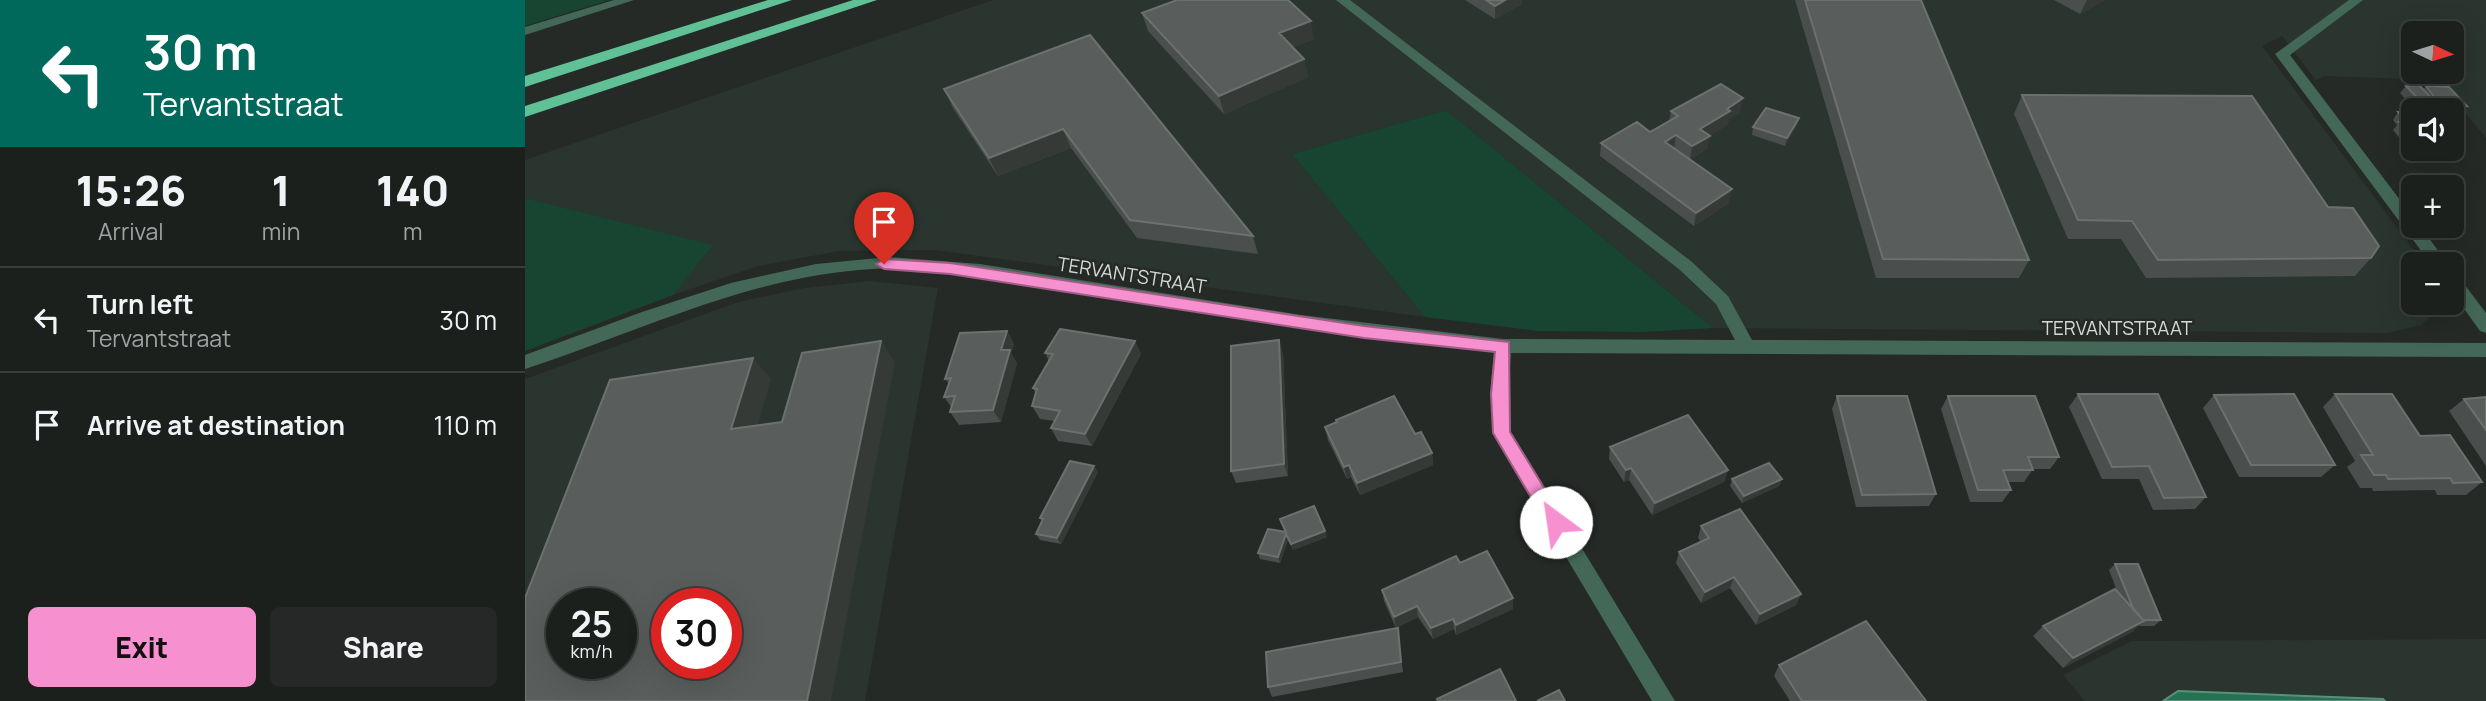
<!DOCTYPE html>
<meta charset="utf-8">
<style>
:root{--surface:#1c201d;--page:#252826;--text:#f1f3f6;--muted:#a0a3a4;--line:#3a3e3b;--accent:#f690cf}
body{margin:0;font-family:Manrope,sans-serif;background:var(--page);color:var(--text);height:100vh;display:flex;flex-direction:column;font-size:26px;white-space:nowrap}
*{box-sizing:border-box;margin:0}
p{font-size:23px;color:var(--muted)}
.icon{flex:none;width:38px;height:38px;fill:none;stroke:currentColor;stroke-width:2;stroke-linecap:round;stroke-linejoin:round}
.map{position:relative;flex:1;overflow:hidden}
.panel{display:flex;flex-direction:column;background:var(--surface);width:525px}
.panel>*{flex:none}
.top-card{background:#00695c;color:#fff;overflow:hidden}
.needle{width:46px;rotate:94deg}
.tools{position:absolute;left:1876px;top:21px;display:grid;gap:14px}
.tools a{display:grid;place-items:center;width:63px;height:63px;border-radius:10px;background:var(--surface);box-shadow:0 7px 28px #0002,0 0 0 2px var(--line);font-size:35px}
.speed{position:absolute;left:21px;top:588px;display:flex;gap:14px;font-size:35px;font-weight:700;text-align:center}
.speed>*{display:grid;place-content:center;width:91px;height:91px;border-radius:50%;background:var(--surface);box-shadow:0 7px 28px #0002,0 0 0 2px var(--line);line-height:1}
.speed small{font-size:18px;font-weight:400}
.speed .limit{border:10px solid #d22;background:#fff;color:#111}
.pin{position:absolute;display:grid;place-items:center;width:60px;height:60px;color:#fff;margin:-72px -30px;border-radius:50% 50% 50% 0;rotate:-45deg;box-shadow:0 0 7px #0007}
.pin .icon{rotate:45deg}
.me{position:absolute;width:77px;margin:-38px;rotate:329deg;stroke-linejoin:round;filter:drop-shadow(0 0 5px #0008)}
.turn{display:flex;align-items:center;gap:24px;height:147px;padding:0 28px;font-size:32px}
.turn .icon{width:91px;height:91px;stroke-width:2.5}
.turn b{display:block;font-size:49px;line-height:60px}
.eta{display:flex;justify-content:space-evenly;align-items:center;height:119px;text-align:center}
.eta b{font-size:42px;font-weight:800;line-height:49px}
.primary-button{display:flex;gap:14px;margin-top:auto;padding:14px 28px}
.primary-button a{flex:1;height:80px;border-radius:10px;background:var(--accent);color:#111;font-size:28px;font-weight:800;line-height:80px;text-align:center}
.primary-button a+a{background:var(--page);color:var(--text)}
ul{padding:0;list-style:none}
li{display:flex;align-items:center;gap:21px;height:105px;padding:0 28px;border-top:2px solid var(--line)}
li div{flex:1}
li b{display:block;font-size:26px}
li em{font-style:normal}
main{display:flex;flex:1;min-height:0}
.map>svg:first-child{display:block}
</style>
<main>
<section class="panel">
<div class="top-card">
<div class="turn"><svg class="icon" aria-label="left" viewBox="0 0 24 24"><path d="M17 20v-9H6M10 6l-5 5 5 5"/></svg><div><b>30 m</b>Tervantstraat</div></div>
</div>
<div class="eta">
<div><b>15:26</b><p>Arrival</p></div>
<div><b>1</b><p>min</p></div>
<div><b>140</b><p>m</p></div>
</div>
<ul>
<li><svg class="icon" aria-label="left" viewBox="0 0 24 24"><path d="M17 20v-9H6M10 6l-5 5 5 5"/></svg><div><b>Turn left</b><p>Tervantstraat</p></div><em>30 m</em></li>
<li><svg class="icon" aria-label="arrive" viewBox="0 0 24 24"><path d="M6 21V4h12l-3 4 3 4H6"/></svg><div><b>Arrive at destination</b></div><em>110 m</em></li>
</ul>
<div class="primary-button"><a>Exit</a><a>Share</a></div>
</section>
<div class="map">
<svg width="1961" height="701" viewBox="0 0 1961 701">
<rect width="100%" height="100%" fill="#252a27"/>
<!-- built -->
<path fill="#2a352f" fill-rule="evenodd" d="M468 0H1961V138L1913 80 1799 76 1791 80 1757 36 1737 46 1899 264H1888V303H1911L1907 314 1896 325 1862 333 1188 328 921 110 767 154 900 317 410 250 314 251 233 266 148 295 187 245 0 198V160ZM1888 33H1927V72H1888Z
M345 281 413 288 340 701H0V379L213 302 280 288ZM37 604H96V663H37ZM142 604H201V663H142Z
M1961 639V701H1560L1538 675 1607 641Z"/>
<!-- green -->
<path fill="#174532" d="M0 0H84L0 26Z
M921 110 1188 328 1117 332 1013 331 900 317 767 154Z
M0 198 188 245 148 295 0 351Z"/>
<!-- water -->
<path fill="#257153" stroke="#5a907b" stroke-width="2" d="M1653 691 1858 699 1860 701H1638Z"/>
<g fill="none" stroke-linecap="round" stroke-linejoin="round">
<!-- minor -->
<path fill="#446857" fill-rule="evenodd" d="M89 0H109L0 35V27Z
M811 0H825L1167 262 1203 296 1227 340 1961 343V357L986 353 983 394 986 432 1150 701H1127L970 438 965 394 969 352C837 338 706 318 575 297 496 284 415 263 334 270 216 280 111 333 0 369V355L117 312 206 283 291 264 364 257 455 264 776 315 978 339 1210 340 1191 304 1155 270Z
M1824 0H1838L1765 55 1888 217V226H1895L1923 264H1906L1750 54Z
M1927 274 1933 276 1961 313V333L1955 331 1927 292Z"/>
<!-- highway -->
<path fill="#60c096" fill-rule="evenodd" d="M243 0H267L0 87V76Z
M328 0H352L0 117V106Z"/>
</g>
<!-- wall -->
<path fill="#4a4e4c" d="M940 0H997V4L970 19Z
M1270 0H1396L1504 260 1494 278H1351Z
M1529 0H1580L1555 14Z
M617 13 789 39 768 47 779 59 783 77 699 114 623 31Z
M565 35 728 236 733 254 612 238 546 148 473 176 428 108 419 89Z
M1881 86 1898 90 1901 86 1942 106 1936 113H1927V110H1891L1875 93Z
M1497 95 1803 207 1846 258 1830 276 1621 278 1596 239H1543L1489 114Z
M1146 111 1215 112 1204 119 1202 125 1184 136 1182 149 1165 160 1204 203 1169 226 1075 156 1076 143 1125 132 1144 121Z
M1873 112 1888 113V141H1877L1868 130 1872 125 1868 120Z
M1274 118 1272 125 1260 146 1227 135 1228 127Z
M482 331 489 344 486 353 492 363 476 422 434 425 425 412 427 408 419 397 424 384 420 379Z
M610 341 616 354 567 446 533 441 526 428 530 421 515 419 507 406 511 394 508 388 524 361 520 353Z
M758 353 763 476 711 483 706 471Z
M1553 394 1681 497 1670 509 1628 510 1614 479H1577L1544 407Z
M1810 394 1895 436 1957 482 1941 495H1912L1910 490 1848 491 1847 488H1835L1822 467 1830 461 1798 407Z
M1689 395 1810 465 1796 477H1714L1678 408Z
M1312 396 1411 494 1404 506 1331 507 1307 409Z
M1423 396 1534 457 1525 469H1508L1499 482H1483L1486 490 1477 502H1445L1416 409Z
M1961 397V466L1924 411 1939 399Z
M800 427 890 434 907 453 908 465 835 495 826 477 822 479 803 440Z
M1085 447 1203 470 1199 482 1127 515 1104 480 1099 482 1084 459Z
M573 472 536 544 515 540 511 534 517 521 515 518Z
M1207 479H1257L1254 486 1217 503 1205 486Z
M755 519 802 537 768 550 763 540 755 563 735 559 733 553 760 532Z
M1176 526 1276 594 1271 605 1231 625 1205 588 1176 603 1151 563 1154 552 1176 542 1173 538Z
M935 563 988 598V609L931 635 929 629 908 639 893 617 871 628 859 601 857 590Z
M1590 564 1636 620 1629 626H1613L1607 632 1538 668 1508 636 1518 626 1592 591 1584 570Z
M874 639 878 672 747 697 743 687Z
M1254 665 1401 701H1265L1249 676Z"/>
<!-- shaded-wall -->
<path fill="#353a37" d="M980 0H997V4L970 19V6Z
M1562 0H1580L1555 14Z
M786 21 789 39 758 51 754 33Z
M779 59 783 77 699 114 694 96Z
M1218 98 1215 112 1204 119 1202 125 1172 143 1175 129 1202 109Z
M1274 118 1272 125 1260 146 1262 138Z
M538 129 546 148 473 176 464 158Z
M1151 135 1149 149 1140 142Z
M1185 136 1182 149 1165 160 1167 146Z
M1207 189 1204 203 1169 226 1171 213Z
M482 331 489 344 486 353 492 363 476 422 468 410 476 350Z
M754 340 758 353 763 476 759 464Z
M356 341 370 362 306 701H282Z
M610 341 616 354 567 446 560 434Z
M228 358 246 379 226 449 206 429Z
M907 453 908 465 835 495 832 483Z
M824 465 826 477 822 479 819 467Z
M569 466 573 472 536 544 532 538Z
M1106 468 1104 480 1099 482 1101 470Z
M1203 470 1199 482 1127 515 1130 503Z
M1257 479 1254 486 1217 503 1219 496Z
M800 531 802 537 768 550 766 544Z
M761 534 763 540 755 563 753 557Z
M1209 577 1205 588 1176 603 1180 592Z
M1276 594 1271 605 1231 625 1235 614Z
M988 598V609L931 635V625Z
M892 606 893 617 871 628 869 617Z
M928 619 929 629 908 639 906 628Z
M1619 621 1607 632 1538 668 1548 658Z"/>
<!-- building -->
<path fill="#595d5b" stroke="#6c716e" stroke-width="2" fill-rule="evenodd" d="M652 0H763L786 21 754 33 779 59 694 96 617 13Z
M961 0H980L970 6Z
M1280 0H1396L1504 260 1358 259Z
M565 35 728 236 605 220 538 129 464 158 419 89Z
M1196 84 1218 98 1202 109 1205 111 1175 129 1185 136 1167 146 1151 135 1140 142 1207 189 1171 213 1076 143 1112 122 1125 132 1153 116 1146 111Z
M1894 85 1915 107 1902 108 1881 86Z
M1901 86 1924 87 1942 106 1924 105 1914 103Z
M1497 95 1727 96 1803 207 1828 208 1854 246 1846 258 1633 260 1607 221 1553 220Z
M1241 108 1274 118 1262 138 1228 127Z
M1873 112 1888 113V133H1883L1874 122H1881Z
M535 329 610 341 560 434 526 428 535 411 507 406 512 389 508 388 528 354 520 353Z
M482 331 476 350H485L468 410 425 412 430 396 419 397 426 378 420 379 435 333Z
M754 340 759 464 706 471V346Z
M356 341 282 701H0V598L85 380 228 358 206 429 257 422 277 353ZM37 604H96V663H37ZM142 604H201V663H142Z
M1553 394H1633L1681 497 1639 498 1624 466 1587 467Z
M1769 394 1810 465H1726L1689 395Z
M1810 394H1867L1895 436 1925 435 1957 482 1928 483 1925 478 1863 479 1861 475H1849L1836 455H1848Z
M869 396 890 434 896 432 907 453 832 483 824 465 819 467 800 427 812 422 811 420Z
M1312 396H1382L1411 494 1337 495Z
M1423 396H1510L1534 457H1503L1508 470H1478L1486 490H1453Z
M1961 397V430L1939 399Z
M1163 415 1203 470 1130 503 1106 468 1101 470 1085 447Z
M545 461 569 466 532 538 511 534 518 519 515 518Z
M1244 463 1257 479 1219 496 1207 479Z
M789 506 800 531 766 544 761 534 753 557 733 553 743 529 761 532 755 519Z
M1215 509 1276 594 1235 614 1209 577 1180 592 1154 552 1184 538 1176 526Z
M962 551 988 598 931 625 928 619 906 628 892 606 869 617 857 590 931 556 935 563Z
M1590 564H1613L1636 620H1618L1608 608Z
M1590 589 1619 621 1548 658 1518 626Z
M1341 621 1401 701H1277L1254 665Z
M873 628 876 662 743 687 741 652Z
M975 669 991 701H913L912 699Z
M1034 690 1040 701H1012Z"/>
<!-- route -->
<path fill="#f690cf" stroke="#a05e87" stroke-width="2" d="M359 259 425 263 839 326 984 342 985 432 1040 522 1037 528H1024L968 433 966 394 970 352 839 338 425 274 359 269 351 264Z"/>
<g text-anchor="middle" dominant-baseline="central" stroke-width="5" stroke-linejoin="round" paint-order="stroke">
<!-- street labels -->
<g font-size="19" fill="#d6d9d8" stroke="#252a27">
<text transform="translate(607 275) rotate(9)">TERVANTSTRAAT</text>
<text x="1592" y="328">TERVANTSTRAAT</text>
</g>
</g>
</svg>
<div class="tools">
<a><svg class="needle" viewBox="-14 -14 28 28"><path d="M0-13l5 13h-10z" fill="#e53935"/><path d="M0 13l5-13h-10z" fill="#a0a3a4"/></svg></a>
<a><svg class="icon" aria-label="sound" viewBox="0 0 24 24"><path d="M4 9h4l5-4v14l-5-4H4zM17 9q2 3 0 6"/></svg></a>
<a>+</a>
<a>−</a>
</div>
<div class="speed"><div>25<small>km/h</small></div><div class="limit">30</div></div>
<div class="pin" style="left:359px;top:264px;background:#d93025"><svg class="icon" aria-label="arrive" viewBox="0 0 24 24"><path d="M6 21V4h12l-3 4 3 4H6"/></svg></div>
<svg class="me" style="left:1031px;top:522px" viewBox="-20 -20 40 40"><circle r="19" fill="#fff"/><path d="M0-13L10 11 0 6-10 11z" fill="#f690cf"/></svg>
</div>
</main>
